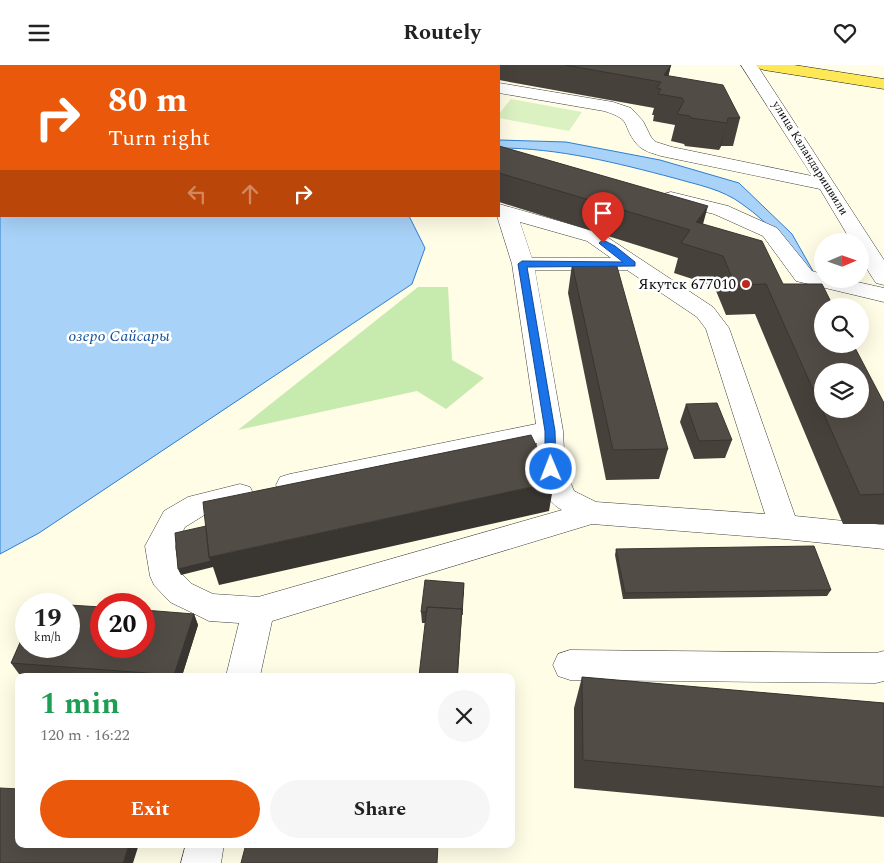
<!DOCTYPE html>
<meta charset="utf-8">
<style>
:root{--surface:#fff;--page:#f6f6f6;--text:#222;--muted:#767676;--accent:#ea580c}
body{margin:0;font-family:Spectral,serif;background:var(--page);color:var(--text);height:100vh;display:flex;flex-direction:column;font-size:19px;white-space:nowrap}
*{box-sizing:border-box;margin:0}
p{font-size:16px;color:var(--muted)}
.icon{flex:none;width:28px;height:28px;fill:none;stroke:currentColor;stroke-width:2;stroke-linecap:round;stroke-linejoin:round}
.map{position:relative;flex:1;overflow:hidden}
.drawer{position:absolute;left:15px;top:608px;width:500px;height:175px;display:flex;flex-direction:column;background:var(--surface);border-radius:10px;box-shadow:0 5px 20px #0002}
.drawer>*{flex:none}
.guide{position:absolute;left:0px;top:0px;width:500px;height:152px;box-shadow:0 5px 20px #0002;background:#ea580c;color:#fff;overflow:hidden}
.needle{width:32px;rotate:88deg}
.buttons{position:absolute;left:814px;top:168px;display:grid;gap:10px}
.buttons a{display:grid;place-items:center;width:55px;height:55px;border-radius:50%;background:var(--surface);box-shadow:0 5px 20px #0002;font-size:25px}
.speed{position:absolute;left:15px;top:528px;display:flex;gap:10px;font-size:25px;font-weight:700;text-align:center}
.speed>*{display:grid;place-content:center;width:65px;height:65px;border-radius:50%;background:var(--surface);box-shadow:0 5px 20px #0002;line-height:1}
.speed small{font-size:12px;font-weight:400}
.speed .limit{border:8px solid #d22;background:#fff;color:#111}
.pin{position:absolute;display:grid;place-items:center;width:42px;height:42px;color:#fff;margin:-51px -21px;border-radius:50% 50% 50% 0;rotate:-45deg;box-shadow:0 0 5px #0007}
.pin .icon{rotate:45deg}
.me{position:absolute;width:55px;margin:-28px;rotate:359deg;stroke-linejoin:round;filter:drop-shadow(0 0 4px #0008)}
.turn{display:flex;align-items:center;gap:18px;height:105px;padding:0 25px;font-size:22px}
.turn .icon{width:65px;height:65px;stroke-width:2.5}
.turn b{display:block;font-size:35px;line-height:42px}
.lanes{display:flex;align-items:center;height:48px;padding:0 25px;background:#0003;justify-content:center;gap:25px;direction:ltr}
.lanes .off{opacity:.35}
.round{display:grid;place-items:center;flex:none;width:52px;height:52px;border-radius:26px;background:var(--page)}
.overview{display:flex;align-items:center;justify-content:space-between;height:85px;padding:0 25px}
h1{font-size:30px;font-weight:700;line-height:38px;color:#1e9e55}
.action{display:flex;gap:10px;margin-top:auto;padding:10px 25px}
.action a{flex:1;height:58px;border-radius:30px;background:var(--accent);color:#fff;font-size:20px;font-weight:700;line-height:58px;text-align:center}
.action a+a{background:var(--page);color:var(--text)}
header{display:flex;justify-content:space-between;align-items:center;height:65px;padding:0 25px;background:var(--surface);font-size:22px;font-weight:700}
.map>svg:first-child{display:block}
</style>
<header><svg class="icon" aria-label="menu" viewBox="0 0 24 24"><path d="M4 6h16M4 12h16M4 18h16"/></svg>Routely<svg class="icon" aria-label="heart" viewBox="0 0 24 24"><path d="M12 20l-8-8c-3-5 5-10 8-4 3-6 11-1 8 4z"/></svg></header>
<div class="map">
<svg width="884" height="798" viewBox="0 0 884 798">
<rect width="100%" height="100%" fill="#fffde6"/>
<!-- green -->
<path fill="#c7eaaf" d="M418 222H448L452 295 484 313 446 344 417 326 238 365Z"/>
<!-- pitch -->
<path fill="#dbf1c1" d="M511 34 582 47 569 66 499 53V49Z"/>
<!-- water -->
<path fill="#a8d2f8" stroke="#2d7ed2" d="M0 0 291 1H1V151H409L425 183 412 219 39 468 0 489Z
M499 75 566 77 660 95 739 118 792 169 817 213C793 187 771 159 742 139 722 124 698 120 674 113 617 98 559 83 499 83Z"/>
<g fill="none" stroke-linecap="round" stroke-linejoin="round">
<defs>
<path id="minor" d="M377 0H395L396 1H378Z
M741 0H757L884 195V220L876 218C866 203 860 194 860 176H851L820 124 661 91C652 88 642 86 636 78 621 59 633 55 604 46L499 28V18L613 37 631 43 643 56 651 72 656 77 672 82 812 111Z
M671 127 728 141 777 163 812 206 822 209V214H844L884 223V237L796 216 763 171 714 149 664 137 661 133 664 129Z
M499 139 601 168 713 242 729 263 795 451 884 460V484L784 474 592 459 272 556 260 611H226L239 558 209 556 170 537 154 520 150 511 145 481 164 446 188 432 240 419 250 422 254 430 250 438 206 449 185 462 175 481 179 506 192 519 213 529 258 532 562 445C540 434 537 401 537 378L290 431 280 428 276 420 280 412 290 409 536 359 512 199 497 151ZM520 157 587 176 611 193H532ZM535 205H627L697 252 706 264 765 449 596 437 574 426 565 404 563 366Z
M570 585 876 588 884 586V616L876 618 570 615 558 611 553 600 558 589Z
M186 779H224L221 798H181Z"/>
<path id="major" d="M756 0H794L884 14V24L764 5 758 3Z"/>
</defs>
<!-- minor casing -->
<use href="#minor" stroke="#3c3c3c" stroke-width="1"/>
<!-- major casing -->
<use href="#major" stroke="#1a1a1a" stroke-width="1"/>
<!-- minor -->
<use href="#minor" fill="#fff" fill-rule="evenodd"/>
<!-- major -->
<use href="#major" fill="#ffe856" fill-rule="evenodd"/>
</g>
<!-- wall -->
<path fill="#47413c" d="M418 0H671L668 11 740 53 733 81H721L719 85 685 81 684 79 671 76 675 60 653 56 654 50H652L654 43 499 15V1H425Z
M499 81 703 159 783 219 884 338V459H843L755 249 726 250 714 221 674 208 678 193 499 137Z
M572 199 668 384 659 414 606 415 568 228Z
M686 339 732 375 725 393 694 394 680 357Z
M616 484 831 525 827 531 623 534 615 490Z
M464 518V530L425 558H422L421 547Z
M194 549 198 560 182 611H55L19 609 11 598Z
M582 612 884 638V752L574 723V643Z"/>
<!-- shaded-wall -->
<path fill="#393531" d="M671 0 665 26 664 10Z
M728 53 721 81 719 85 727 58Z
M708 141 700 170 696 157Z
M554 417 549 446 219 520 213 502 181 510 178 504 209 492Z
M464 518 458 611H457Z
M194 549 198 560 182 611H175L174 610Z
M129 779H139L133 798H123Z"/>
<!-- building -->
<path fill="#524c46" stroke="#393531" fill-rule="evenodd" d="M565 0H671L664 10 723 20 740 53H728L727 58 691 53 690 51 677 49 684 36 682 33 658 29 661 24 657 23 661 17Z
M499 81 708 141 696 157 762 176 783 219H822L833 241H822V279H853L884 338V429L860 430 766 219 735 220 723 191 681 178 690 165 499 108ZM822 306H860V344H822Z
M616 198 668 384 613 385 572 199Z
M717 338 732 375 699 376 686 339Z
M531 370 554 417 209 492 203 437Z
M206 461 209 492 211 496 178 504 175 468Z
M814 481 831 525 625 528 616 484Z
M425 515 464 518 462 550V544L427 542V547H421Z
M69 540 101 542V581H144V545L194 549 174 610 11 598 26 564V581H69Z
M427 542 462 544 457 611H419Z
M582 612 884 638V722L583 695Z
M0 723 19 724V779H129L123 798H0Z
M246 779H438L437 798H241Z"/>
<!-- route -->
<path fill="#1a73e8" stroke="#114b97" d="M603 175 615 181 635 197V201L527 202 555 366 556 404 551 408 545 404V366L518 199 522 196 623 197 600 179 599 178Z"/>
<!-- markers -->
<circle fill="#bd281e" stroke="#fff" stroke-width="2" cx="746" cy="219" r="5"/>
<g text-anchor="middle" dominant-baseline="central" stroke-width="5" stroke-linejoin="round" paint-order="stroke">
<!-- far-street labels -->
<g font-size="12" fill="#090909" stroke="#fff">
<text transform="translate(810 93) rotate(58)">улица Каландаришвили</text>
</g>
<!-- poi labels -->
<g font-size="15" fill="#090909" stroke="#fff" text-anchor="end">
<text x="736" y="219">Якутск 677010</text>
</g>
<!-- water labels -->
<g font-size="16" font-style="italic" fill="#10509e" stroke="#fff">
<text x="119" y="271">озеро Сайсары</text>
</g>
</g>
</svg>
<div class="buttons">
<a><svg class="needle" viewBox="-14 -14 28 28"><path d="M0-13l5 13h-10z" fill="#e53935"/><path d="M0 13l5-13h-10z" fill="#767676"/></svg></a>
<a><svg class="icon" aria-label="search" viewBox="0 0 24 24"><circle cx="10" cy="10" r="6"/><path d="M15 15l6 6"/></svg></a>
<a><svg class="icon" aria-label="layers" viewBox="0 0 24 24"><path d="M12 4l9 5-9 5-9-5zM3 14l9 5 9-5"/></svg></a>
</div>
<div class="speed"><div>19<small>km/h</small></div><div class="limit">20</div></div>
<div class="pin" style="left:603px;top:178px;background:#d93025"><svg class="icon" aria-label="arrive" viewBox="0 0 24 24"><path d="M6 21V4h12l-3 4 3 4H6"/></svg></div>
<svg class="me" style="left:551px;top:404px" viewBox="-20 -20 40 40"><circle r="17" fill="#1a73e8" stroke="#fff" stroke-width="3"/><path d="M0-11L8 9 0 5-8 9z" fill="#fff"/></svg>
<div class="guide">
<div class="turn"><svg class="icon" aria-label="right" viewBox="0 0 24 24"><path d="M7 20v-9h11M14 6l5 5-5 5"/></svg><div><b>80 m</b>Turn right</div></div>
<div class="lanes"><svg class="icon off" aria-label="left" viewBox="0 0 24 24"><path d="M17 20v-9H6M10 6l-5 5 5 5"/></svg><svg class="icon off" aria-label="ahead" viewBox="0 0 24 24"><path d="M12 20V5M6 11l6-6 6 6"/></svg><svg class="icon" aria-label="right" viewBox="0 0 24 24"><path d="M7 20v-9h11M14 6l5 5-5 5"/></svg></div>
</div>
<section class="drawer">
<div class="overview"><div><h1>1 min</h1><p>120 m · 16:22</p></div><a class="round"><svg class="icon" aria-label="close" viewBox="0 0 24 24"><path d="M6 6l12 12M18 6L6 18"/></svg></a></div>
<div class="action"><a>Exit</a><a>Share</a></div>
</section>
</div>
